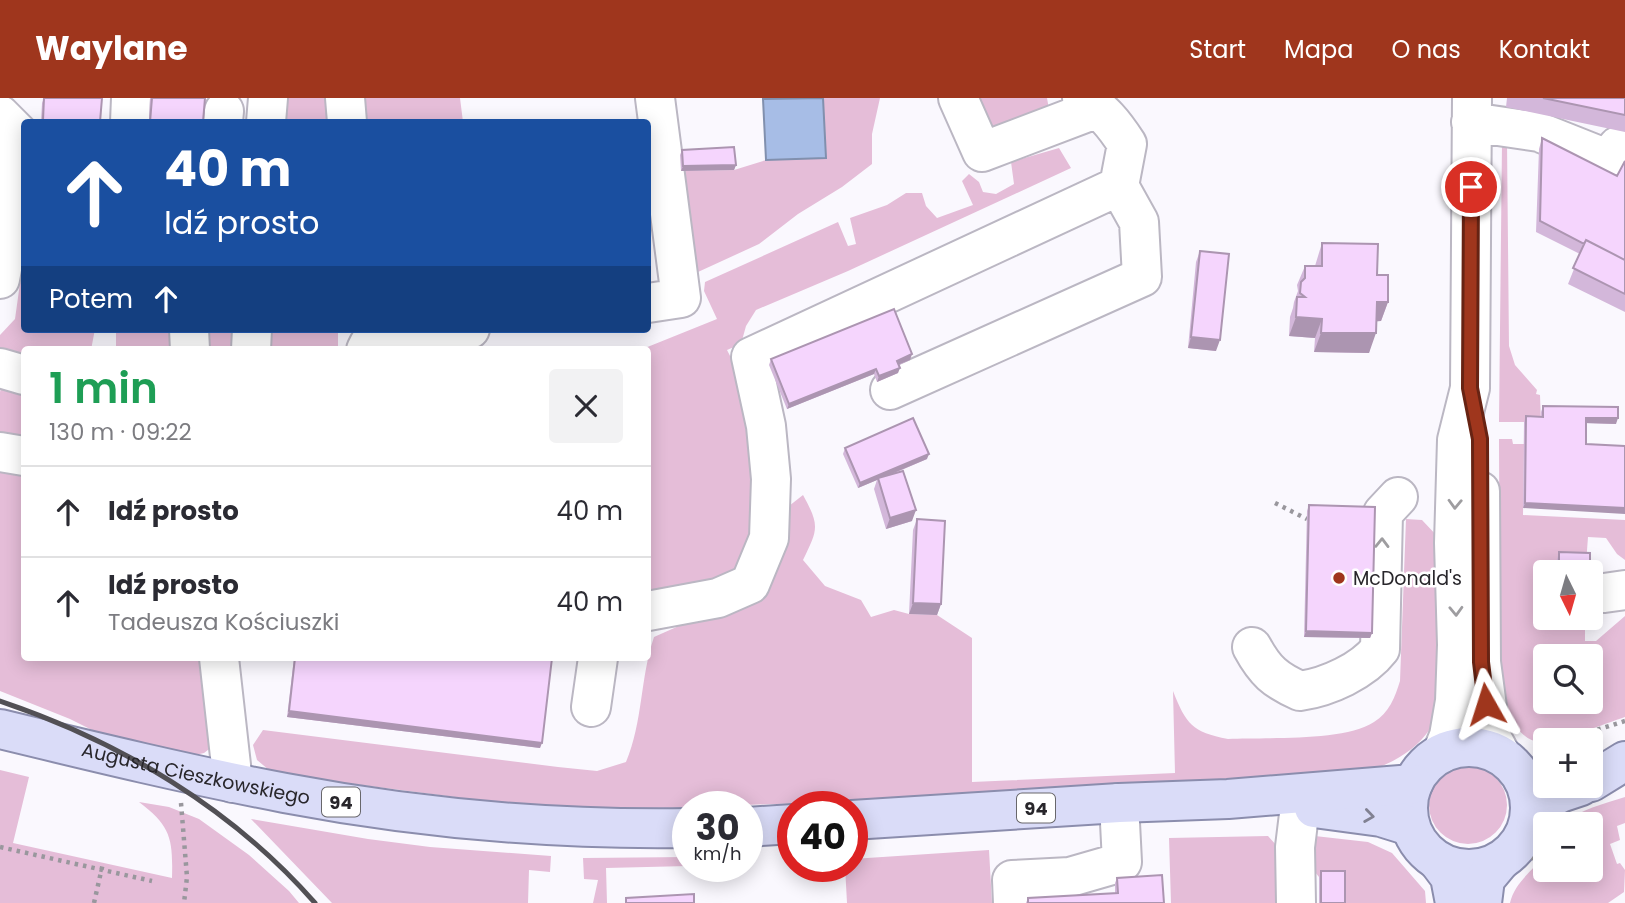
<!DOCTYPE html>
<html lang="pl">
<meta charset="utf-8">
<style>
:root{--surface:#fff;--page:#f2f2f3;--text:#2b2b33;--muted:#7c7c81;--line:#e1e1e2;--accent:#9f361d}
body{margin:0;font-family:Poppins,sans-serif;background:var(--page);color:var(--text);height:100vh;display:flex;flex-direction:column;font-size:26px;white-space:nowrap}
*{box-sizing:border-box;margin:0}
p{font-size:23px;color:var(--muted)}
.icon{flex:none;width:38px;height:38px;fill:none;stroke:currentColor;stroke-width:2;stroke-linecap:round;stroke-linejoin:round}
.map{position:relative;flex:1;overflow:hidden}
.drawer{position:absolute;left:21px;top:248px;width:630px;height:315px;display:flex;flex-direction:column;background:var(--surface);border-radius:7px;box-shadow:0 4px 18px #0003}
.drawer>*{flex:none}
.top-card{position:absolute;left:21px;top:21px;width:630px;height:214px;border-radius:7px;box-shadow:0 4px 18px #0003;background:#1a4fa0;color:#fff;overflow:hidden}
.needle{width:46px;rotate:175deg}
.tools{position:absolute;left:1533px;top:462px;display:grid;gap:14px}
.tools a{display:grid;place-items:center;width:70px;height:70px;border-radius:7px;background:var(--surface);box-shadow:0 4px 18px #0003;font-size:35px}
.speed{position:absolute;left:672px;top:693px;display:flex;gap:14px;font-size:35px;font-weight:700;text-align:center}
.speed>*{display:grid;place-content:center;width:91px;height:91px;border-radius:50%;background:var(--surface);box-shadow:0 4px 18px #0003;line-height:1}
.speed small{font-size:18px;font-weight:400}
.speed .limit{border:10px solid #d22;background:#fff;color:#111}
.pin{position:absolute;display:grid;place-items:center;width:60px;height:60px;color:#fff;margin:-30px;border:4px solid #fff;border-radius:50%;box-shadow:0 2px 7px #0007}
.me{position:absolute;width:77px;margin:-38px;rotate:354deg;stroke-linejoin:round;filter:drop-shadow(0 0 5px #0008)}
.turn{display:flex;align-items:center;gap:24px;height:147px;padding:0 28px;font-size:32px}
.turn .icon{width:91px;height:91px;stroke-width:2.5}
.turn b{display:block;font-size:49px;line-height:60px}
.then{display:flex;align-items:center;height:66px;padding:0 28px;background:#0003;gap:14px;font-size:26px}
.round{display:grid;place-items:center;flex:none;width:74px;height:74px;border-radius:7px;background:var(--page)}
.summary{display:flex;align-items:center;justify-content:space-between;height:119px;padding:0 28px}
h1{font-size:42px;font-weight:600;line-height:52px;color:#1e9e55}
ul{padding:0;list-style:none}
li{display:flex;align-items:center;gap:21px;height:91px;padding:0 28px;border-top:2px solid var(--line)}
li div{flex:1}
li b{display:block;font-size:26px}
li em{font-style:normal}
header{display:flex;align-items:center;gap:42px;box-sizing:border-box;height:98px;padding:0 35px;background:var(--accent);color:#fff}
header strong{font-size:33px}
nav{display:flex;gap:38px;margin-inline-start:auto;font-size:24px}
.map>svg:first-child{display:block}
</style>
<header>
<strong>Waylane</strong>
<nav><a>Start</a><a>Mapa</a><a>O nas</a><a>Kontakt</a></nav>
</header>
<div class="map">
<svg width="1625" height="805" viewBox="0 0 1625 805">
<rect width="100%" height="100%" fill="#faf8fe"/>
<!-- green -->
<path fill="#e5bdd8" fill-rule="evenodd" d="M277 0H338L341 24H275Z
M352 0H460L463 24H355Z
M823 0H880L872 36V66L842 89 798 116 759 146 698 174H687L681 73 734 72 766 62 825 60Z
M977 0H1047L1050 17 995 36Z
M1507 44 1509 248 1515 267 1537 292 1536 296 1540 297 1541 324H1499L1502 45Z
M1059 50 1071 70 848 173 756 212 746 228 741 246 727 252 750 297 757 327 748 477 655 493 648 490V252H640L717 221 704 193 705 184 838 124 848 148 856 146 850 120 887 107 906 95H922L926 108 937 120 973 107 962 83 969 76 979 84 983 94 996 96 1014 86 1011 64Z
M24 177V231H95L91 252H24V261L0 255V237L15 221 21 178Z
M145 231H181L182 252H116V234Z
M198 231H245L244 252H200Z
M258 231H338V252H257Z
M3 282 24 285V353L11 351 0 335V294Z
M1499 341H1512L1513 346H1524L1523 417 1625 422V462L1617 456 1606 440 1588 439 1586 466 1556 465 1555 474H1545V520H1585V543H1596L1625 518V619C1604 626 1559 644 1540 644 1519 643 1504 612 1500 594ZM1545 558H1591V604H1545Z
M0 360 24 364V560H201L213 648 204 655 191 658 108 640 70 621 0 593Z
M803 397C820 428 818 431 803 462L825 488 861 502 871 519 894 512 909 516 937 517 972 540V684L1175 675 1173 593C1186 626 1192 634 1228 641 1266 639 1343 644 1374 624 1389 615 1395 599 1400 583L1406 421 1422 422 1439 440C1440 492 1444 543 1438 595 1437 607 1438 621 1430 631 1411 659 1379 671 1349 679L972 694 886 702 688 709V712L648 715 501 705 315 681 269 672 257 662 253 647 263 632 558 669 597 673 626 664C643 624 640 580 654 539L681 527 711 520 789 408Z
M1429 707a39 39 0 1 1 78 0a39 39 0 1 1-78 0Z
M0 672 29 679 13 745 172 780C173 741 171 728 139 704L169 709 199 721 249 757 289 793 299 805H0Z
M1625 699V725L1617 728 1620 742 1610 746 1617 766 1620 765 1625 772 1624 794 1608 805H1510C1515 783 1533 774 1545 755V772H1591V726H1563C1580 711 1604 706 1625 699Z
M251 721 368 741 430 749 551 758 550 774 529 772 528 805H332Z
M1306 737 1368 744 1392 755 1425 793 1426 805H1343V779H1319L1302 758Z
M1268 738 1277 748 1278 805H1171L1169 740Z
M989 752 992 805H847L845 768H852V761Z
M688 759V768L606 770 607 805H593L598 782 584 781 583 760Z"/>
<!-- water -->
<path fill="#a7bde6" stroke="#8190ae" stroke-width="2" d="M823 0 826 60 766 62 763 1Z"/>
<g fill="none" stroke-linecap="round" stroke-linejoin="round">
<defs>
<path id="minor" d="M345 0 347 24
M958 0 982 54 1098 10
M0 17 19 36 8 139 0 181
M130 24 131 0
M223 24 224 13
M266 24 268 0
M1471 24 1539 34 1607 61 1618 48 1625 45
M648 205 681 200 655 0
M189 231 190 252
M251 252 252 231
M366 252 369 246 470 231
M0 270 24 277
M890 292 1142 179 1139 124 1119 88
M0 354 24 358
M1480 393 1481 564 1491 639 1501 657
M1604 495 1625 492
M648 513 718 500 750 486 769 440 771 381 766 328 751 259 1119 88 1127 46C1114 26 1103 12 1082 0
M1252 549C1265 573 1275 582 1300 593 1328 589 1363 573 1380 551L1383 415 1398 399
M219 560 233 685
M591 609 598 560
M1442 655 1449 638 1455 603 1457 547 1454 445 1457 342 1470 290 1472 0
M1013 805 1012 782 1070 779 1122 764 1119 705
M1296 805 1295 749 1300 708"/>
<g id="major">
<path id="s1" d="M0 631C95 654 190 677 285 695 417 720 554 732 688 730"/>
<circle cx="1469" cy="710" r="61"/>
<path d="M1591 684 1625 663"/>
<path d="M1314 710 1381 719 1410 728"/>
<path d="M1531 710 1560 695 1581 688"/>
<path d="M852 722 1119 705 1228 701 1413 686"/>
<path d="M747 729 793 726"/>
<path d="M1438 763 1450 779 1455 805"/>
<path d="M1482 805 1485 781 1500 763"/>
</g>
</defs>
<!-- minor casing -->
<use href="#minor" stroke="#bbb7c3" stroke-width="42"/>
<!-- major casing -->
<use href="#major" stroke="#8b8dad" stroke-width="42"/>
<!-- path -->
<path stroke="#99979d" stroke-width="4.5" stroke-dasharray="3.5 5" stroke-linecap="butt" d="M1275 405 1307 421
M1565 642 1625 623
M181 705 187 779 184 805
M0 749 152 783
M1532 762 1545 742
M94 805 103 765"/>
<!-- minor -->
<use href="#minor" stroke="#fff" stroke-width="38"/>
<!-- major -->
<use href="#major" stroke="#dadcf8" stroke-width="38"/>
<!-- rail -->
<path stroke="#525055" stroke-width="5" d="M0 603C119 643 232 710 315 805"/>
</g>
<!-- wall -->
<path fill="#d3b7da" d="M44 0 100 24H41L42 5Z
M150 0H205L203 24H149Z
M1507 0H1625V34L1506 9Z
M1542 40 1617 78 1625 63V214L1568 186 1580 156 1536 134 1539 51Z
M682 52 736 67 734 72 681 73 680 57Z
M1322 145 1377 177 1388 204 1381 223H1377L1369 255 1314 254 1315 240 1289 238 1290 219 1293 210 1294 204 1298 193 1297 187 1305 168H1315Z
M1200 153 1216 253 1188 250 1196 164Z
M771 261 910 262 899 267 898 275 877 284 874 276 787 311 769 267Z
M1543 308 1616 326 1586 325 1523 410 1524 324 1526 318 1541 319V314Z
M845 350 927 361 890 377 912 423 886 431 874 391 877 382 858 390 843 356Z
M1309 407 1372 535 1370 540 1304 539 1307 413Z
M917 421 941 506 937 517 909 516 913 432Z
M1559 454 1590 474H1555L1556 465Z
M294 560H552L540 650 287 619Z
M1321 773 1345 805H1319V779Z
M1117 780 1164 805H1026L1028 800 1115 795V785Z"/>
<!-- shaded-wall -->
<path fill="#ac95b1" d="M43 22 74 23V24H42Z
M736 67 734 72 681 73 683 68Z
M1377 204H1388L1381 223 1370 224Z
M1296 219 1322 221 1315 240 1289 238Z
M96 231H146L144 234H95Z
M1321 235H1376L1369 255 1314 254Z
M1191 239 1220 242 1216 253 1188 250Z
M912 256 910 262 895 268 897 263Z
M900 270 898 275 877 284 879 278Z
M876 271 874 276 787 311 789 306Z
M1586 320H1618L1616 326 1584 325Z
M929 356 927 361 858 390 860 385Z
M1525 405 1625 410V416L1523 410Z
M916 412 912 423 886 431 890 420Z
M913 505 941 506 937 517 909 516Z
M1306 533 1372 535 1370 540 1304 539Z
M289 613 542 645 540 650 287 619Z"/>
<!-- building -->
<path fill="#f5d5fd" stroke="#ac95b1" stroke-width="2" d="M44 0H102L100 24H74V23L43 22Z
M152 0H205L203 24H150Z
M1543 0H1625V17Z
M1542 40 1617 78 1625 63V162L1586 142 1584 146 1540 123Z
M734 49 736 67 683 68 682 52Z
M1586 142 1625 162V196L1573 170Z
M1322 145 1378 146 1377 177H1388V204H1377L1376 235H1321L1322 221 1296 219 1297 199H1305L1300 195 1301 184 1305 180V168H1322Z
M1200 153 1229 156 1220 242 1191 239Z
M894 211 912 256 897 263 900 270 879 278 876 271 789 306 771 261Z
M1543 308 1618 309V320H1586V346L1625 348V410L1525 405 1526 318 1543 319Z
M913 320 929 356 860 385 845 350Z
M903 373 916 412 890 420 878 380Z
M1309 407 1375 409 1372 535 1306 533Z
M917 421 945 423 941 506 913 505Z
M1559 454 1590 455V474H1559Z
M295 560H552L542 645 289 613Z
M1321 773H1345V805H1321Z
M1162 777 1164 805H1028V800L1118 795 1117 780Z
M694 796V805H626V800Z"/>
<!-- one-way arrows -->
<defs><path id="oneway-chevron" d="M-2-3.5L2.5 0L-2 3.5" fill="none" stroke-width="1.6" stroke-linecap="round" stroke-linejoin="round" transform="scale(1.75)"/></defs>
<g stroke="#9e9da0">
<use href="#oneway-chevron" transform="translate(1455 406) rotate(92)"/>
<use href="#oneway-chevron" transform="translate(1382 445) rotate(-89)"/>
<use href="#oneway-chevron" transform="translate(1456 513) rotate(88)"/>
</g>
<use stroke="#818192" href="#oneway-chevron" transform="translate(1369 718) rotate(8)"/>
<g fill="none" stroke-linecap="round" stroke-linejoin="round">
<defs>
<path id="route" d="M1471 89 1470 290 1480 341 1481 564 1486 606"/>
</defs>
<!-- route casing -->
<use href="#route" stroke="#672313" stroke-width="18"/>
<!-- route -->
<use href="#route" stroke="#9f361d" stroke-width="12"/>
</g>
<!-- markers -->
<circle fill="#9f361d" stroke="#fff" stroke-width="2.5" cx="1339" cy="480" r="7"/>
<g text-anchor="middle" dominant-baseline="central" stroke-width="5" stroke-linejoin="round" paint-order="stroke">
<!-- shield labels -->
<g fill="#fff" stroke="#68676b" stroke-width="2">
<rect x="322" y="689.5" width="38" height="29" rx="5"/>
<rect x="1017" y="695.5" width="38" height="29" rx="5"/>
</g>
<g font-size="18" font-weight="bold" fill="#28262b">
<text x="341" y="704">94</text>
<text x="1036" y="710">94</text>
</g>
<!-- poi labels -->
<g font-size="19" fill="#28262b" stroke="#fff" text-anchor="start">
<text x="1353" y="480">McDonald's</text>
</g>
<!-- street labels -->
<g font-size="19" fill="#28262b" stroke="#fff">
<text stroke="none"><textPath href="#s1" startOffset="201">Augusta Cieszkowskiego</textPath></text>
</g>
</g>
</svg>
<div class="tools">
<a><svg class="needle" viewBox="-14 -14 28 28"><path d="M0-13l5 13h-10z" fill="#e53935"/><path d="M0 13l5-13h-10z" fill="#7c7c81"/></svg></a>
<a><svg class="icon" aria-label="search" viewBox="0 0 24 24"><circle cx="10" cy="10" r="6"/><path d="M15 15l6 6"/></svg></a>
<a>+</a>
<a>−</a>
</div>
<div class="speed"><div>30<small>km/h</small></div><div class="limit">40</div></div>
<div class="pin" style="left:1471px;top:89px;background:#d93025"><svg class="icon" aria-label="arrive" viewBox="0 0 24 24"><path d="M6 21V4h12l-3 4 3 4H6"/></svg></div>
<svg class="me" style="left:1486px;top:606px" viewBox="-20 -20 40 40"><path d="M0-17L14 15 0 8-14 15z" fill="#9f361d" stroke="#fff" stroke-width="4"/></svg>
<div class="top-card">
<div class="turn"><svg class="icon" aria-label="ahead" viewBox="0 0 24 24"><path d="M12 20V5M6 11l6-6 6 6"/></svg><div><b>40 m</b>Idź prosto</div></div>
<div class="then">Potem<svg class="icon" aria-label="ahead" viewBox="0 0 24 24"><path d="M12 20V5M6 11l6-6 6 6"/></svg></div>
</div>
<section class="drawer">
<div class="summary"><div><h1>1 min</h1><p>130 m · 09:22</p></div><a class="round"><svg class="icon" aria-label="close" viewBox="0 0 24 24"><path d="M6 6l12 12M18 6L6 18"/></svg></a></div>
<ul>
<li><svg class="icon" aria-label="ahead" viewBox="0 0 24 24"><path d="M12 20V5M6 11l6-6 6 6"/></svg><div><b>Idź prosto</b></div><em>40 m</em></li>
<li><svg class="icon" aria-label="ahead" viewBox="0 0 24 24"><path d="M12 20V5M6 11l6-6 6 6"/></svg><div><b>Idź prosto</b><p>Tadeusza Kościuszki</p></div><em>40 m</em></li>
</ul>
</section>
</div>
